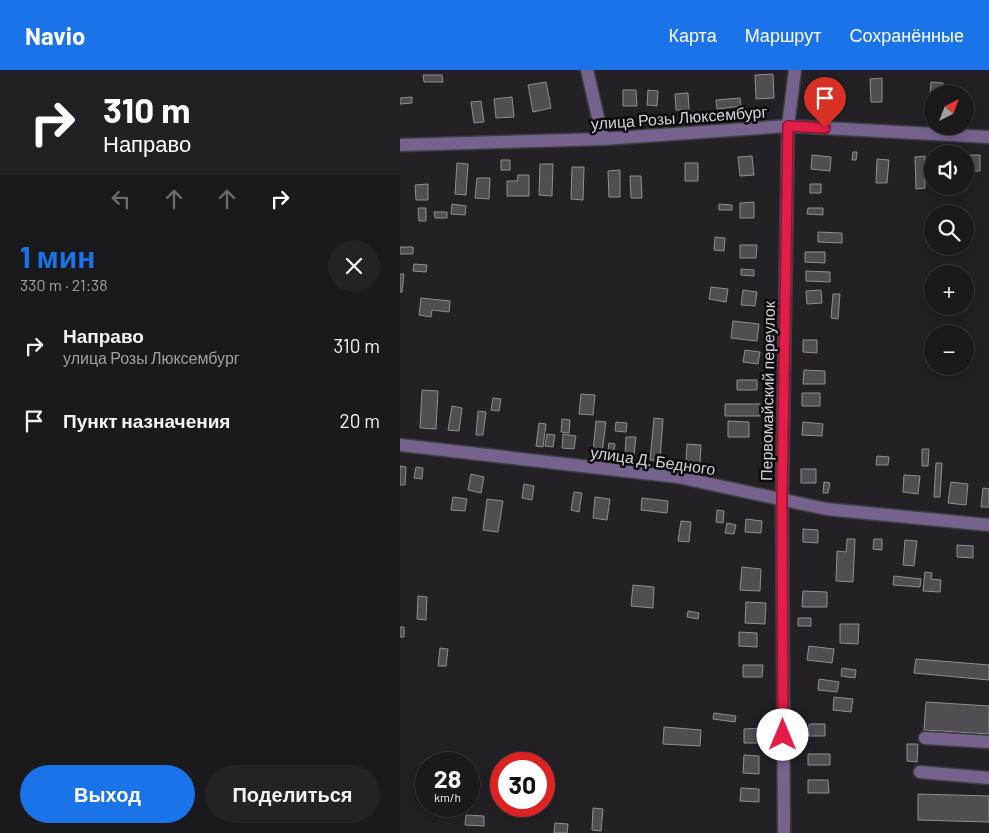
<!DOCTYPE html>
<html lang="ru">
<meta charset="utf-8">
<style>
:root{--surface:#1a191c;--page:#232225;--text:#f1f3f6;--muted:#9fa0a3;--line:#38383b;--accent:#1a73e8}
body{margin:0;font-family:Barlow,sans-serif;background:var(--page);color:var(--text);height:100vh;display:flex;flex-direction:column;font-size:19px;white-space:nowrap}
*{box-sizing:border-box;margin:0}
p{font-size:16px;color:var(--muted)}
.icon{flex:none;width:28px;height:28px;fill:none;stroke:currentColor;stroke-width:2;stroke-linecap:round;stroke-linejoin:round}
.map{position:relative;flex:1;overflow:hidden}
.details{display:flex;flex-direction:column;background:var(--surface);width:400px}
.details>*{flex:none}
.top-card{background:#202124;color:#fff;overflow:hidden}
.needle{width:32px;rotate:42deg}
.controls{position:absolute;left:524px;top:15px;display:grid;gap:10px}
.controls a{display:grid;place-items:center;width:50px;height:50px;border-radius:50%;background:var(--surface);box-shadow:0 2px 12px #0003,0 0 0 1px var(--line);font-size:25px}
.speed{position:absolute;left:15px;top:682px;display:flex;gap:10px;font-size:25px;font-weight:700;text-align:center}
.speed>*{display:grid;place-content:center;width:65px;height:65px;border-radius:50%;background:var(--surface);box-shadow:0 2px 12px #0003,0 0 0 1px var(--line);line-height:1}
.speed small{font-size:12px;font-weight:400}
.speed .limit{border:8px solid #d22;background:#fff;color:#111}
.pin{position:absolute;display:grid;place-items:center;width:42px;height:42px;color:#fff;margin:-51px -21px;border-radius:50% 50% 50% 0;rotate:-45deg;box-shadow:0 0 5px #0007}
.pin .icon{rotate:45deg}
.me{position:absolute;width:55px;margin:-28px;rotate:0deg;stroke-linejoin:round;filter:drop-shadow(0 0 4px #0008)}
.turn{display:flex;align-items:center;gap:18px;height:105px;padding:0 20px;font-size:22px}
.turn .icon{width:65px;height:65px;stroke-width:2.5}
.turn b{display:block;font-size:35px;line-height:42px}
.lanes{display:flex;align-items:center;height:48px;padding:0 20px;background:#0003;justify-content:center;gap:25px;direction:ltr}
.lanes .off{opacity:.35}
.round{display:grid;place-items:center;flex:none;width:52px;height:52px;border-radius:26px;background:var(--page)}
.overview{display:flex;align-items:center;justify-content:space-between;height:85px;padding:0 20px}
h1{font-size:30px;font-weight:700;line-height:38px;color:var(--accent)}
.action{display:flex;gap:10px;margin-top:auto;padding:10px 20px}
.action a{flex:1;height:58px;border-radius:30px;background:var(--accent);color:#fff;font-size:20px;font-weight:700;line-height:58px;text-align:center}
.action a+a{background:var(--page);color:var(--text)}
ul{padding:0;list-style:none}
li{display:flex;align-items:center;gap:15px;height:75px;padding:0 20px}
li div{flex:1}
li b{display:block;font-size:19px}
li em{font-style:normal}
header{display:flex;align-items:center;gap:30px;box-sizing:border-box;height:70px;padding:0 25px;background:var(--accent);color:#fff}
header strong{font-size:24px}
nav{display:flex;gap:28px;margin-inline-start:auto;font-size:18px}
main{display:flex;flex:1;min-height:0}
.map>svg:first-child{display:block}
</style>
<header>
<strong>Navio</strong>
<nav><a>Карта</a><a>Маршрут</a><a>Сохранённые</a></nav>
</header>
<main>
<section class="details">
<div class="top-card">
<div class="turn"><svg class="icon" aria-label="right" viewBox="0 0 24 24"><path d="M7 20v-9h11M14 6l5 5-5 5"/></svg><div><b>310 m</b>Направо</div></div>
<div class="lanes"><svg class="icon off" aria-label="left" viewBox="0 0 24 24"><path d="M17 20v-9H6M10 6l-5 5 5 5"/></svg><svg class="icon off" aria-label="ahead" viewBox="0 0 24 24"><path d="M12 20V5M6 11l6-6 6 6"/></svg><svg class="icon off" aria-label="ahead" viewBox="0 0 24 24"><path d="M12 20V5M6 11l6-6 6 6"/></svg><svg class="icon" aria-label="right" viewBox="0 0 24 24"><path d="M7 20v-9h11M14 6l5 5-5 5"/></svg></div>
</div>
<div class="overview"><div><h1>1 мин</h1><p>330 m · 21:38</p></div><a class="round"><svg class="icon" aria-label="close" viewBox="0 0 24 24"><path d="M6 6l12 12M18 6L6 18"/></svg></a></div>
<ul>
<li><svg class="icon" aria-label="right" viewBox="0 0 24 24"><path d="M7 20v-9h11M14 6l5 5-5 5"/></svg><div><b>Направо</b><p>улица Розы Люксембург</p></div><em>310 m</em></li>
<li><svg class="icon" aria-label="arrive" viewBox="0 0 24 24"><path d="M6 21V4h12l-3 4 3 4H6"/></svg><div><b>Пункт назначения</b></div><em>20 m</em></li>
</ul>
<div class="action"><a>Выход</a><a>Поделиться</a></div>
</section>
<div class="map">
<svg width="589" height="763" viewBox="0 0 589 763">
<rect width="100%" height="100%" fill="#232125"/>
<!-- building -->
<path fill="#504e53" stroke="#908e93" d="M373 4 374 28 356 29 355 5Z
M23 5H42L43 12H24Z
M420 8 431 9 430 29 419 28Z
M482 8V32H471L470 9Z
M146 12 151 38 133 42 128 15Z
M531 12 543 13 542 24H532V37H529Z
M223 20H236L237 36H223Z
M248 20 258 21 257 36 247 35Z
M288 23 289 40H276L275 24Z
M12 27V33L0 34V28Z
M112 27 114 47 96 48 94 29Z
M340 28 341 36 317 39 316 30Z
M81 31 84 52 74 53 71 32Z
M453 82H457L456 90H452Z
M412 85 431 87 430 101 411 99Z
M569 85H580V101H569Z
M352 86 354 105 340 106 338 87Z
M525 86V118L516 119 515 87Z
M477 89 489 90 487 113H476Z
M101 90H110V100H101Z
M57 93 68 94 66 125 55 124Z
M285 93H298V111H285Z
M140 94H153L152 126 139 125Z
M172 97H184L183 130 171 129Z
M220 100V127H209L208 101Z
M118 105H129V126H107V111H117Z
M230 106H241L242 128H231Z
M77 108H90L89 129 75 128Z
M28 114V130H16L15 115Z
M410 114H421V123H410Z
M354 132V148H340V133Z
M52 134 66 136 65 145 51 144Z
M319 134 332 135V140H319Z
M18 138H26V151H19Z
M408 138H423V145L407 144Z
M34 142H47V148H35Z
M418 162 442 163V173L418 172Z
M315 167 325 168 324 181 314 180Z
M340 175H357L356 188H340Z
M0 177H13V184H0Z
M405 182H425V193L405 192Z
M14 194 27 195 26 202 13 201Z
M341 199 354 200V206L341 205Z
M406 201 430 202V212L406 211Z
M0 204H4L2 222H0Z
M311 217 328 219 326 232 309 229Z
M343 220 357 222 355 236 341 235Z
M421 220 422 233 407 234 406 221Z
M433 224H440L438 249 431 248Z
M21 228 50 231 49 242 32 240 31 247 19 245Z
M333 251 359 254 357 271 331 268Z
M403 270H417V283L403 282Z
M345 280 360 282 358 294 343 292Z
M404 300 425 301V314H403Z
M337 310H357V320H337Z
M22 320 38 321 36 359 20 358Z
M402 323H420V336H402Z
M181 324 195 325 193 345 179 344Z
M93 328 101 329 99 341 91 340Z
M325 334H360V346H325Z
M52 336 62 338 59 361 48 360Z
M78 341 86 342 83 365H76Z
M254 348 263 349 260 391 250 390Z
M162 349 170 350 169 363 161 362Z
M196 351 206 352 202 383 193 382Z
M328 351 349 352V367H328Z
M216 352 227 353 226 362 215 361Z
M403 352 423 354 422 366 402 365Z
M139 353 146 354 143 377 136 376Z
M147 364 155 365 153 377 145 376Z
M163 364 176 366 174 379 162 378Z
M226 367H236L234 385 225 384Z
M209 373 215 374 213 389 207 388Z
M287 374 301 375 300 393 286 392Z
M522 379H529L528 396H522Z
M477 386 489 387 488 395H476Z
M536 393H542L540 427H534Z
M0 396 6 397 5 415H0Z
M16 397 23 398 22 409 14 408Z
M401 399H416V413H401Z
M71 404 84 407 81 423 68 420Z
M504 405 520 406 518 424 503 422Z
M424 412 430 413 428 423H423Z
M551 412 568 414 566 435 548 433Z
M124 414 134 416 132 430 122 428Z
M583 418 589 419V437H581Z
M174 422 182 423 179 442 171 440Z
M53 427 67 429 65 441 51 440Z
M195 427 210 429 207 450 193 448Z
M242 428 268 431 267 443 241 440Z
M87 429 103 431 98 462 83 460Z
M317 440 324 441 323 453 316 452Z
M346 449 362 451 361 463 345 462Z
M281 451 291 452 289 472 278 471Z
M327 453 336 455 334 464 325 463Z
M403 459 418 460V473L403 472Z
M447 469H455L453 512 436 511 437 481 446 482Z
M474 469H482V480L473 479Z
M505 470 517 471 514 496 503 495Z
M557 475 573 476V488L557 487Z
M342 497 361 499 360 521 340 520Z
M525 502 532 503 531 509 541 510 540 522 523 521Z
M494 506 521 509 520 517 493 515Z
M233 515 254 517 253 538 231 536Z
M403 521 427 522V537H402Z
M18 526 27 527 26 550 17 549Z
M346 532 366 533 365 554 345 553Z
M288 541 299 543 298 549 287 547Z
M398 548H411V556H398Z
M440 554H459L458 574 440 573Z
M0 557H4V567H0Z
M339 562 357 563V577L339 576Z
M409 576 434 579 432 593 407 590Z
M40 578 48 579 46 596H38Z
M516 589 589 595V610L514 603Z
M343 595H363L362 607H343Z
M442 598 456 600 455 608 441 606Z
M419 609 439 612 437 622 418 620Z
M434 627 453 629 451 642 433 640Z
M526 632 589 636V664L524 660Z
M314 643 336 646 335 652 313 649Z
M409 654H425V666H409Z
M264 657 301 660 300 676 263 674Z
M364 658V673H344V659Z
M507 674H518L517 692 507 691Z
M408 684H430V695H408Z
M344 685 359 686V704L343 703Z
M408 710H428L429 723H408Z
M341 718 359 719V732L340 731Z
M518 724 589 726V752L518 750Z
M193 738 203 739 201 761 192 760Z
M66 745 84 746V756L65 755Z
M155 753 168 754 167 763H154Z"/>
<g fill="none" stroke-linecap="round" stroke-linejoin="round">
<defs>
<path id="minor" d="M187 0 203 69
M0 75 203 69 388 56 589 67
M0 375 278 407 426 439 589 455
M525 668 589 672
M520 702 589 708
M384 763 382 430 388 56 395 0"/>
</defs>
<!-- minor casing -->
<use href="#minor" stroke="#3f3d41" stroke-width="15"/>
<!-- minor -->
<use href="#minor" stroke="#75638e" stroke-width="12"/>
</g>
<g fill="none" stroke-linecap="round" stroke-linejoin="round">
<defs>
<path id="route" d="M383 665 382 430 388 56 425 58"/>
</defs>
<!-- route casing -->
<use href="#route" stroke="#92132f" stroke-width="12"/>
<!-- route -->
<use href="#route" stroke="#e11d48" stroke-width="9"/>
</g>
<g text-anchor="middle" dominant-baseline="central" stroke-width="5" stroke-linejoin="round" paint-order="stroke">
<!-- street labels -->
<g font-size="16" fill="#d2d1d4" stroke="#0c0b0d">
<text transform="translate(279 47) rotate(-4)">улица Розы Люксембург</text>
<text transform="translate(367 321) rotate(-89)">Первомайский переулок</text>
<text transform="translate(253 390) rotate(8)">улица Д. Бедного</text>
</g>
</g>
</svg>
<div class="controls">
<a><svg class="needle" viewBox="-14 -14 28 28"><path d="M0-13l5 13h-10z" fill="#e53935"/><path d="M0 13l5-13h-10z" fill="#9fa0a3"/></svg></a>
<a><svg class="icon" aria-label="sound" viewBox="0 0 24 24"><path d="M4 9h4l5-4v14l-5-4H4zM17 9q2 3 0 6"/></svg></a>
<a><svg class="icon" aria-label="search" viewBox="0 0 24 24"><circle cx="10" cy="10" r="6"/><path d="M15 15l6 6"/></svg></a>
<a>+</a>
<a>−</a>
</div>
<div class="speed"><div>28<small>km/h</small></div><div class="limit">30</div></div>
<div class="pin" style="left:425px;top:58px;background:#d93025"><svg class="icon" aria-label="arrive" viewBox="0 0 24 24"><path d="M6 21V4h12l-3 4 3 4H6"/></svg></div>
<svg class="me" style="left:383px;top:665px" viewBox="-20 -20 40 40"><circle r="19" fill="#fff"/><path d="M0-13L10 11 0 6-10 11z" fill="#e11d48"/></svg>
</div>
</main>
